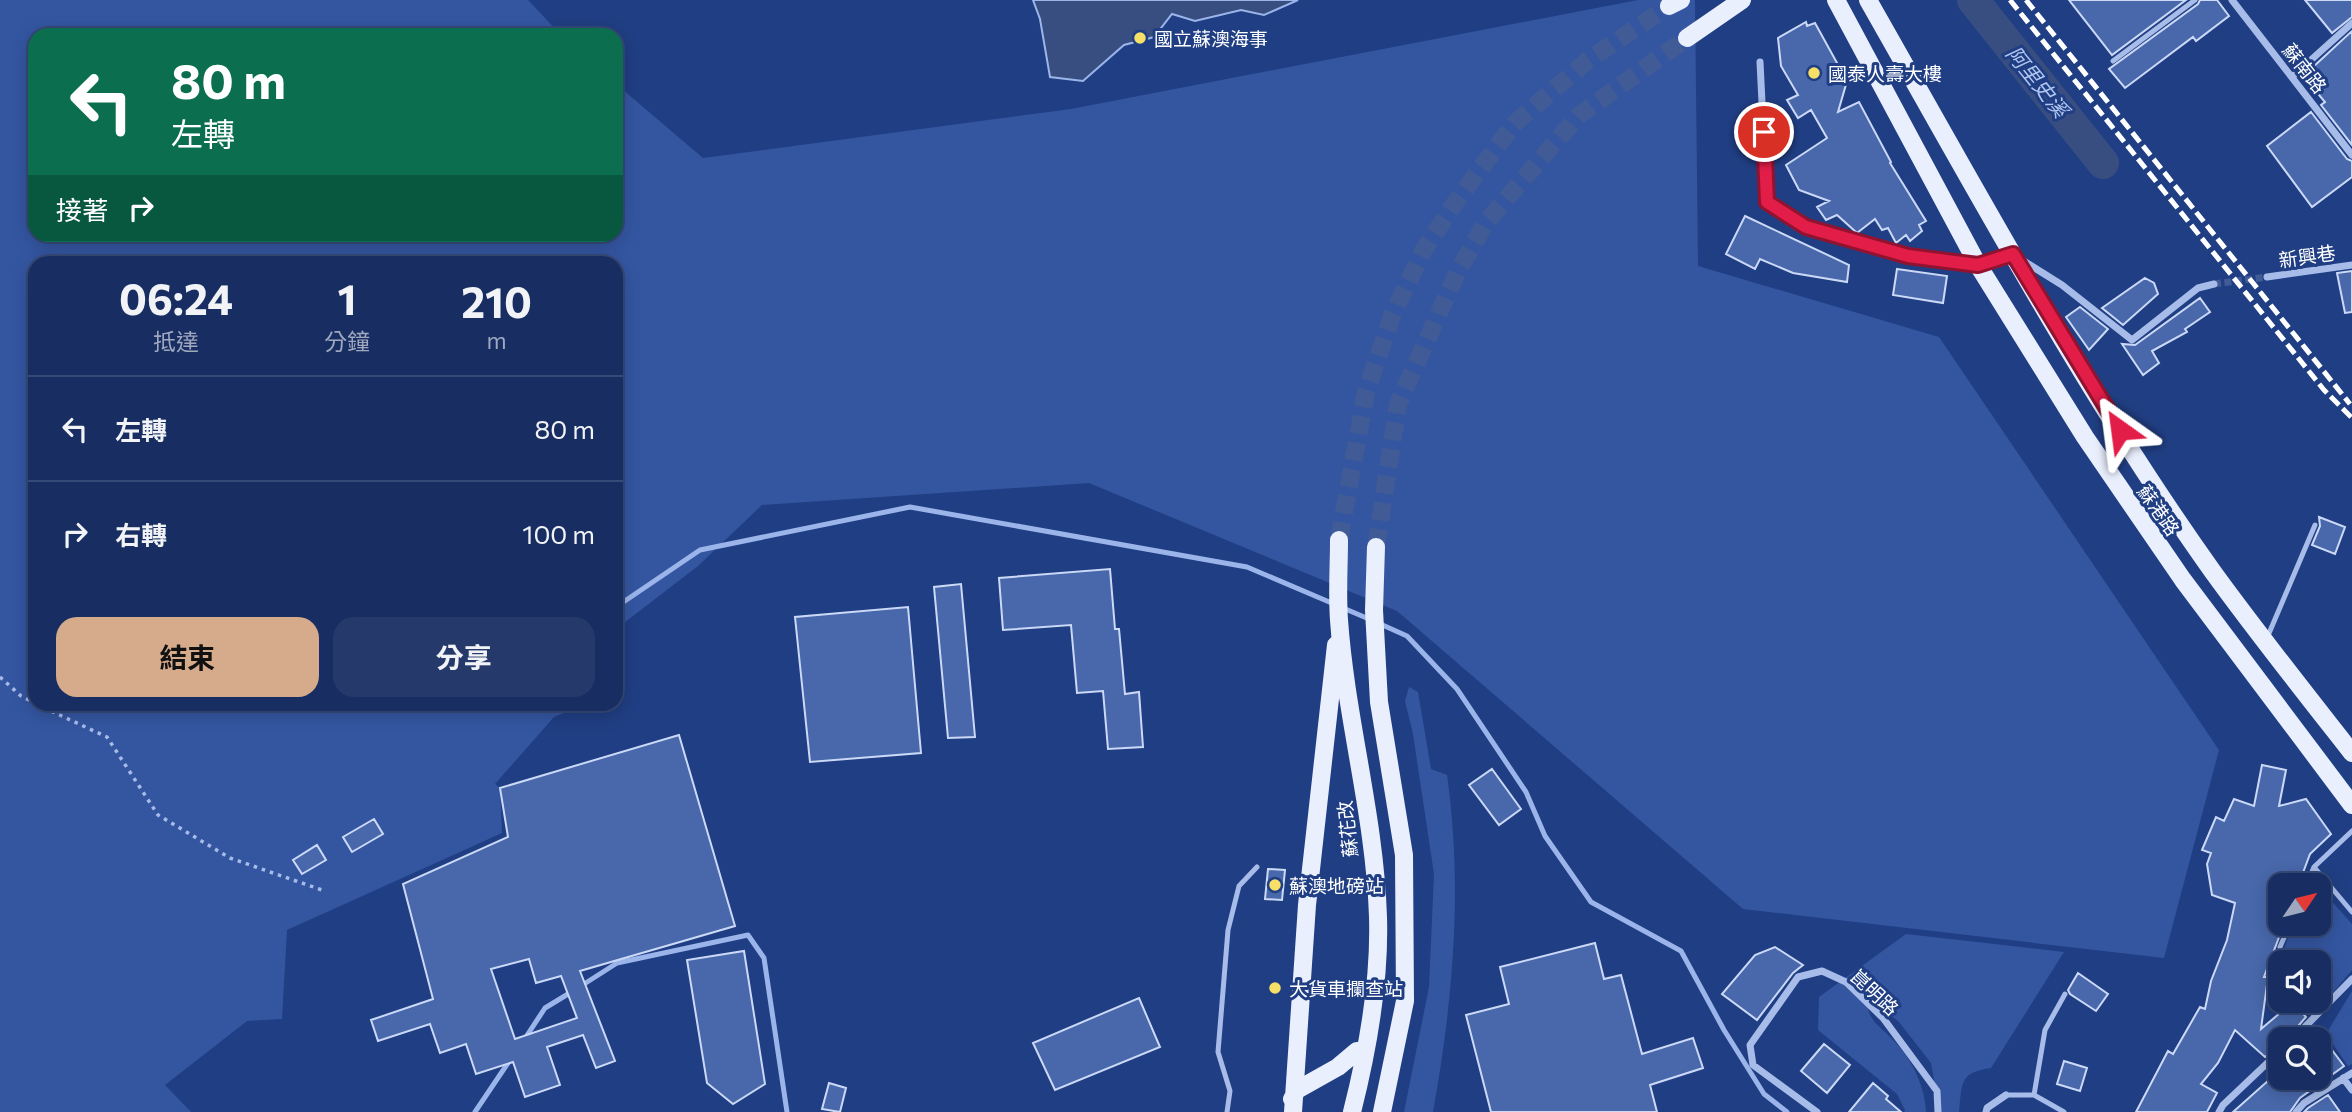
<!DOCTYPE html>
<html lang="zh-TW">
<meta charset="utf-8">
<style>
:root{--surface:#182e62;--page:#253a6b;--text:#f1f3f6;--muted:#9fa8be;--line:#364a77;--accent:#d6ab8b}
body{margin:0;font-family:Commissioner,"Noto Sans TC",sans-serif;background:var(--page);color:var(--text);height:100vh;display:flex;flex-direction:column;font-size:26px;white-space:nowrap}
*{box-sizing:border-box;margin:0}
p{font-size:23px;color:var(--muted)}
.icon{flex:none;width:38px;height:38px;fill:none;stroke:currentColor;stroke-width:2;stroke-linecap:round;stroke-linejoin:round}
.map{position:relative;flex:1;overflow:hidden}
.details{position:absolute;left:28px;top:256px;width:595px;height:455px;display:flex;flex-direction:column;background:var(--surface);border-radius:21px;box-shadow:0 4px 18px #0003,0 0 0 2px var(--line)}
.details>*{flex:none}
.guide{position:absolute;left:28px;top:28px;width:595px;height:214px;border-radius:21px;box-shadow:0 4px 18px #0003,0 0 0 2px var(--line);background:#0b6e4f;color:#fff;overflow:hidden}
.needle{width:46px;rotate:55deg}
.buttons{position:absolute;left:2268px;top:873px;display:grid;gap:14px}
.buttons a{display:grid;place-items:center;width:63px;height:63px;border-radius:14px;background:var(--surface);box-shadow:0 4px 18px #0003,0 0 0 2px var(--line);font-size:35px}
.pin{position:absolute;display:grid;place-items:center;width:60px;height:60px;color:#fff;margin:-30px;border:4px solid #fff;border-radius:50%;box-shadow:0 2px 7px #0007}
.me{position:absolute;width:77px;margin:-38px;rotate:329deg;stroke-linejoin:round;filter:drop-shadow(0 0 5px #0008)}
.turn{display:flex;align-items:center;gap:24px;height:147px;padding:0 28px;font-size:32px}
.turn .icon{width:91px;height:91px;stroke-width:2.5}
.turn b{display:block;font-size:49px;line-height:60px}
.then{display:flex;align-items:center;height:66px;padding:0 28px;background:#0003;gap:14px;font-size:26px}
.eta{display:flex;justify-content:space-evenly;align-items:center;height:119px;text-align:center}
.eta b{font-size:42px;font-weight:700;line-height:49px}
.primary-button{display:flex;gap:14px;margin-top:auto;padding:14px 28px}
.primary-button a{flex:1;height:80px;border-radius:21px;background:var(--accent);color:#111;font-size:28px;font-weight:700;line-height:80px;text-align:center}
.primary-button a+a{background:var(--page);color:var(--text)}
ul{padding:0;list-style:none}
li{display:flex;align-items:center;gap:21px;height:105px;padding:0 28px;border-top:2px solid var(--line)}
li div{flex:1}
li b{display:block;font-size:26px}
li em{font-style:normal}
.map>svg:first-child{display:block}
</style>
<div class="map">
<svg width="2352" height="1112" viewBox="0 0 2352 1112">
<rect width="100%" height="100%" fill="#203e83"/>
<!-- green -->
<path fill="#3456a1" d="M0 0H528L561 35H35V234H616V84L703 158 1071 109 1638 0H1695L1698 266 1939 337 2219 750 2164 958 1743 909 1397 611 1089 483 762 505 698 566 616 629V262H35V704H585L554 717 495 784 500 788 502 833 287 930 282 1019 247 1021 165 1085 191 1112H0Z
M1409 687 1418 692 1431 769 1447 775C1463 887 1453 1001 1433 1112H1404L1429 987 1434 874 1413 734 1405 701Z
M2319 887 2352 924V970L2312 1017 2297 1001H2319V962H2280V983L2274 977 2293 924H2319Z
M1906 934 2064 952 1991 1068C1959 1072 1962 1084 1959 1112H1940L1931 1063 1899 1022 1866 995C1868 1024 1878 1023 1896 1043 1913 1062 1925 1087 1926 1112H1904L1905 1110 1897 1094 1818 1030 1819 997Z
M2352 991V1064L2348 1066 2326 1034Z"/>
<!-- water -->
<path fill="#384e81" stroke="#9bb5ea" stroke-width="2" d="M1033 0H1298L1264 15 1241 10 1195 21 1172 14 1154 37 1124 45 1083 81 1050 77 1040 19Z"/>
<g fill="none" stroke-linecap="round" stroke-linejoin="round">
<!-- stream -->
<path stroke="#9bb5ea" stroke-width="5" d="M616 607 700 550 910 507 1247 567 1334 604
M1343 608 1369 619
M1378 623 1407 636 1457 689 1526 792 1545 836 1591 902 1681 951 1724 1030 1764 1094 1787 1112
M581 986 617 963 748 935 764 958 787 1112
M524 1040 545 1008 573 991
M475 1112 510 1060"/>
<!-- river -->
<path stroke="#384e81" stroke-width="32" d="M1973 0 2103 163"/>
</g>
<!-- building -->
<path fill="#4868ab" stroke="#cbd9f7" stroke-width="2" fill-rule="evenodd" d="M2069 0H2186L2112 55Z
M2200 0H2217L2229 16 2196 41 2193 37 2125 88 2109 69 2198 4Z
M2305 0H2352V17L2332 33Z
M1806 22 1807 26 1815 23 1847 81 1838 112 1859 102 1891 162 1890 163 1926 221 1919 225 1922 231 1910 241 1906 235 1896 243 1888 228 1882 230 1875 219 1857 233 1837 215 1826 220 1817 207 1829 201 1799 190 1786 165 1827 138 1811 110 1798 118 1787 100 1798 95 1781 66 1778 38Z
M2352 31V145L2321 105 2325 102 2314 89 2312 68Z
M2311 112 2347 159 2352 161V177L2312 207 2267 146Z
M1745 216 1849 265 1847 282 1793 273 1760 259 1755 269 1726 254Z
M1897 269 1947 276 1943 303 1893 295Z
M2352 271V312L2345 313 2337 273Z
M2145 278 2154 283 2158 294 2123 325 2102 308Z
M2200 298 2210 312 2185 329 2187 332 2152 351 2159 363 2143 375 2122 344 2135 345Z
M2080 307 2108 329 2089 350 2066 317Z
M2319 517 2345 527 2335 554 2312 545 2320 526Z
M1110 569 1115 629H1119L1125 694 1139 692 1143 747 1108 749 1103 691 1077 693 1071 625 1003 630 999 578Z
M961 584 975 737 948 738 934 587Z
M908 607 921 753 810 762 795 617Z
M679 735 735 926 580 971 615 1061 596 1068 583 1035 547 1047 560 1085 525 1097 513 1062 476 1074 466 1044 440 1053 430 1024 378 1041 371 1020 433 999 403 884 508 837 500 788ZM529 959 536 983 561 976 577 1018 515 1039 491 969Z
M2262 765 2286 770 2279 806 2306 799 2331 834 2310 854 2298 886H2280V924H2284L2264 977H2268L2261 1029 2293 1002 2306 1017 2286 1040H2280V1045L2265 1057 2235 1030 2218 1063 2201 1084 2217 1093 2207 1112H2136L2168 1051 2173 1054 2200 1007 2205 1009 2211 981 2227 940 2235 903 2212 895 2207 864 2211 853 2202 850 2216 817 2224 821 2234 799 2254 806Z
M1492 769 1521 809 1499 825 1469 785Z
M374 819 383 834 352 852 343 837Z
M317 845 326 860 302 874 293 860Z
M1268 869 1285 870 1282 900 1265 899Z
M1595 943 1604 979 1621 975 1642 1054 1693 1038 1703 1068 1650 1085 1657 1112H1491L1466 1015 1509 1004 1500 967Z
M1775 947 1803 965 1793 973 1757 1020 1722 994 1755 955Z
M744 951 765 1084 733 1104 707 1083 687 960Z
M2078 973 2108 994 2096 1011 2070 994 2068 990Z
M1139 998 1160 1047 1055 1090 1033 1043Z
M2314 1026 2344 1066 2300 1098 2290 1112H2233L2278 1072 2273 1066 2280 1059V1078H2315L2319 1083V1040H2301Z
M1824 1044 1850 1065 1827 1093 1801 1071Z
M2064 1061 2087 1068 2080 1091 2057 1084Z
M829 1083 846 1088 840 1112 822 1109Z
M1873 1083 1888 1096 1886 1099 1901 1112H1849Z
M2328 1095 2340 1112H2304L2308 1108Z"/>
<g fill="none" stroke-linecap="round" stroke-linejoin="round">
<!-- street-tunnel -->
<path stroke="#415b96" stroke-width="7" stroke-dasharray="7 3.5" stroke-linecap="butt" d="M2214 284 2267 277"/>
<!-- primary-tunnel -->
<path stroke="#415b96" stroke-width="18" stroke-dasharray="18 9" stroke-linecap="butt" d="M1339 540 1366 392 1392 316 1423 251 1457 200 1514 124 1588 60 1669 6
M1376 547 1398 404 1459 269 1487 221 1578 116 1687 38"/>
<!-- path -->
<path stroke="#a7bce9" stroke-width="3.5" stroke-dasharray="3.5 5" stroke-linecap="butt" d="M0 677 21 696 35 703
M36 704 107 737 158 815 230 858 322 890"/>
<!-- lane -->
<path stroke="#a7bce9" stroke-width="5" d="M2113 61 2195 0
M2267 638 2315 525
M2314 867 2352 912
M2306 886 2314 867 2352 831
M2280 947 2290 924
M2006 1095H2034L2064 1112
M2034 1095 2045 1030 2065 994
M1227 1112 1230 1091 1218 1052 1228 930 1239 886 1257 867"/>
<!-- street -->
<path stroke="#a7bce9" stroke-width="7" d="M2232 0 2352 155
M1760 62 1767 203 1806 227 1908 255 1978 265 2012 255
M2292 77 2352 23
M2022 260 2062 285 2132 340 2198 288 2214 284
M2267 277 2352 265
M2292 1040 2352 979
M2343 1078 2352 1090
M1817 1112 1753 1065 1750 1045 1798 977 1822 971 1846 982 1883 1018 1937 1091 1938 1112
M1986 1112 1987 1108 2006 1095
M2219 1112 2223 1105 2280 1051
M2296 1112 2304 1103 2352 1073"/>
<!-- primary -->
<path stroke="#eaeffe" stroke-width="18" d="M1836 0 1978 265 2085 437 2183 580 2352 805
M1868 0C1978 193 2084 391 2213 572 2258 634 2305 693 2352 753
M1669 6 1681 0
M1687 38 1742 0
M1339 540C1339 566 1337 593 1339 620 1346 719 1375 817 1378 917 1380 982 1368 1049 1352 1112
M1376 547 1374 610 1379 702 1404 855 1405 1001 1382 1112
M1292 1099 1297 1090 1338 1067 1357 1051
M1293 1112 1307 905 1336 645"/>
<!-- rail -->
<path stroke="#fff" stroke-width="5" stroke-dasharray="12 5" stroke-linecap="butt" d="M2010 0 2324 390 2352 418
M2026 0 2350 404"/>
</g>
<g fill="none" stroke-linecap="round" stroke-linejoin="round">
<defs>
<path id="route" d="M1764 132 1767 202 1806 227 1908 256 1978 265 2013 254 2120 430"/>
</defs>
<!-- route casing -->
<use href="#route" stroke="#92132f" stroke-width="18"/>
<!-- route -->
<use href="#route" stroke="#e11d48" stroke-width="12"/>
</g>
<!-- markers -->
<g fill="#f6e067" stroke="#203e83" stroke-width="2.5">
<circle cx="1140" cy="38" r="7"/>
<circle cx="1814" cy="73" r="7"/>
<circle cx="1275" cy="885" r="7"/>
<circle cx="1275" cy="988" r="7"/>
</g>
<g text-anchor="middle" dominant-baseline="central" stroke-width="6" stroke-linejoin="round" paint-order="stroke">
<!-- poi labels -->
<g font-size="19" fill="#fff" stroke="#203e83" text-anchor="start">
<text x="1154" y="38">國立蘇澳海事</text>
<text x="1828" y="73">國泰人壽大樓</text>
<text x="1289" y="885">蘇澳地磅站</text>
<text x="1289" y="988">大貨車攔查站</text>
</g>
<!-- street labels -->
<g font-size="19" fill="#fff" stroke="#203e83">
<text transform="translate(2305 68) rotate(52)">蘇南路</text>
<text transform="translate(2307 256) rotate(-8)">新興巷</text>
<text transform="translate(2159 510) rotate(55)">蘇港路</text>
<text transform="translate(1347 829) rotate(-96)">蘇花改</text>
<text transform="translate(1875 992) rotate(43)">崑明路</text>
</g>
<!-- water labels -->
<g font-size="21" font-style="italic" fill="#b2c7f0" stroke="#203e83">
<text transform="translate(2038 81) rotate(51)">阿里史溪</text>
</g>
</g>
</svg>
<div class="buttons">
<a><svg class="needle" viewBox="-14 -14 28 28"><path d="M0-13l5 13h-10z" fill="#e53935"/><path d="M0 13l5-13h-10z" fill="#9fa8be"/></svg></a>
<a><svg class="icon" aria-label="sound" viewBox="0 0 24 24"><path d="M4 9h4l5-4v14l-5-4H4zM17 9q2 3 0 6"/></svg></a>
<a><svg class="icon" aria-label="search" viewBox="0 0 24 24"><circle cx="10" cy="10" r="6"/><path d="M15 15l6 6"/></svg></a>
</div>
<div class="pin" style="left:1764px;top:132px;background:#d93025"><svg class="icon" aria-label="arrive" viewBox="0 0 24 24"><path d="M6 21V4h12l-3 4 3 4H6"/></svg></div>
<svg class="me" style="left:2120px;top:430px" viewBox="-20 -20 40 40"><path d="M0-17L14 15 0 8-14 15z" fill="#e11d48" stroke="#fff" stroke-width="4"/></svg>
<div class="guide">
<div class="turn"><svg class="icon" aria-label="left" viewBox="0 0 24 24"><path d="M17 20v-9H6M10 6l-5 5 5 5"/></svg><div><b>80 m</b>左轉</div></div>
<div class="then">接著<svg class="icon" aria-label="right" viewBox="0 0 24 24"><path d="M7 20v-9h11M14 6l5 5-5 5"/></svg></div>
</div>
<section class="details">
<div class="eta">
<div><b>06:24</b><p>抵達</p></div>
<div><b>1</b><p>分鐘</p></div>
<div><b>210</b><p>m</p></div>
</div>
<ul>
<li><svg class="icon" aria-label="left" viewBox="0 0 24 24"><path d="M17 20v-9H6M10 6l-5 5 5 5"/></svg><div><b>左轉</b></div><em>80 m</em></li>
<li><svg class="icon" aria-label="right" viewBox="0 0 24 24"><path d="M7 20v-9h11M14 6l5 5-5 5"/></svg><div><b>右轉</b></div><em>100 m</em></li>
</ul>
<div class="primary-button"><a>結束</a><a>分享</a></div>
</section>
</div>
